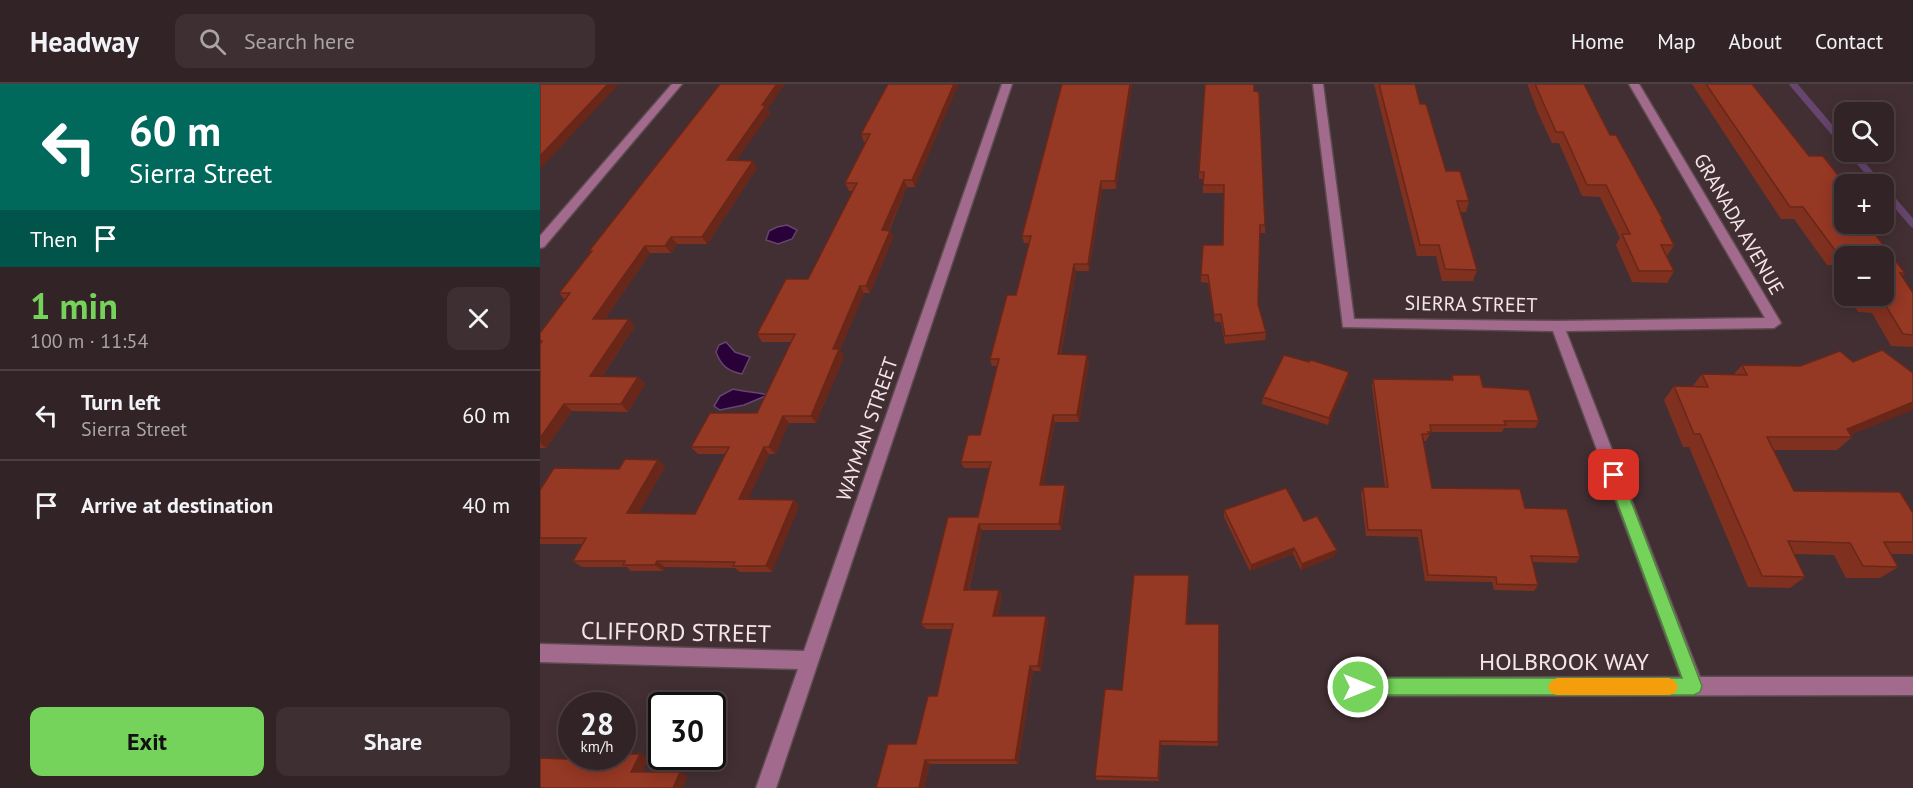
<!DOCTYPE html>
<meta charset="utf-8">
<style>
:root{--surface:#322326;--page:#3d2f32;--text:#f1f3f6;--muted:#a8a4a7;--line:#4d4043;--accent:#75d25b}
body{margin:0;font-family:"PT Sans",sans-serif;background:var(--page);color:var(--text);height:100vh;display:flex;flex-direction:column;font-size:22px;white-space:nowrap}
*{box-sizing:border-box;margin:0}
p{font-size:20px;color:var(--muted)}
.icon{flex:none;width:33px;height:33px;fill:none;stroke:currentColor;stroke-width:2;stroke-linecap:round;stroke-linejoin:round}
.map{position:relative;flex:1;overflow:hidden}
.drawer{display:flex;flex-direction:column;background:var(--surface);width:540px}
.drawer>*{flex:none}
.top-card{background:#00695c;color:#fff;overflow:hidden}
.controls{position:absolute;left:1294px;top:18px;display:grid;gap:12px}
.controls a{display:grid;place-items:center;width:60px;height:60px;border-radius:12px;background:var(--surface);box-shadow:0 3px 15px #0003,0 0 0 2px var(--line);font-size:30px}
.speed{position:absolute;left:18px;top:608px;display:flex;gap:12px;font-size:30px;font-weight:700;text-align:center}
.speed>*{display:grid;place-content:center;width:78px;height:78px;border-radius:50%;background:var(--surface);box-shadow:0 3px 15px #0003,0 0 0 2px var(--line);line-height:1}
.speed small{font-size:15px;font-weight:400}
.speed .limit{border:3px solid #111;border-radius:9px;background:#fff;color:#111}
.pin{position:absolute;display:grid;place-items:center;width:51px;height:51px;color:#fff;margin:-26px;border-radius:12px;box-shadow:0 3px 9px #0006}
.me{position:absolute;width:66px;margin:-33px;rotate:90deg;stroke-linejoin:round;filter:drop-shadow(0 0 4px #0008)}
.turn{display:flex;align-items:center;gap:21px;height:126px;padding:0 30px;font-size:27px}
.turn .icon{width:78px;height:78px;stroke-width:2.5}
.turn b{display:block;font-size:42px;line-height:51px}
.then{display:flex;align-items:center;height:57px;padding:0 30px;background:#0003;gap:12px;font-size:22px}
.round{display:grid;place-items:center;flex:none;width:63px;height:63px;border-radius:12px;background:var(--page)}
.head{display:flex;align-items:center;justify-content:space-between;height:102px;padding:0 30px}
h1{font-size:36px;font-weight:700;line-height:45px;color:var(--accent)}
.action{display:flex;gap:12px;margin-top:auto;padding:12px 30px}
.action a{flex:1;height:69px;border-radius:12px;background:var(--accent);color:#111;font-size:24px;font-weight:700;line-height:69px;text-align:center}
.action a+a{background:var(--page);color:var(--text)}
ul{padding:0;list-style:none}
li{display:flex;align-items:center;gap:18px;height:90px;padding:0 30px;border-top:2px solid var(--line)}
li div{flex:1}
li b{display:block;font-size:22px}
li em{font-style:normal}
header{display:flex;align-items:center;gap:36px;box-sizing:border-box;height:84px;padding:0 30px;background:var(--surface);border-bottom:2px solid var(--line)}
header strong{font-size:28px}
nav{display:flex;gap:33px;margin-inline-start:auto;font-size:21px}
.search{width:420px;height:54px;background:var(--page);display:flex;align-items:center;gap:15px;box-sizing:border-box;padding:0 21px;border-radius:12px;color:var(--muted);font-size:22px}
main{display:flex;flex:1;min-height:0}
.map>svg:first-child{display:block}
</style>
<header>
<strong>Headway</strong>
<div class="search"><svg class="icon" aria-label="search" viewBox="0 0 24 24"><circle cx="10" cy="10" r="6"/><path d="M15 15l6 6"/></svg>Search here</div>
<nav><a>Home</a><a>Map</a><a>About</a><a>Contact</a></nav>
</header>
<main>
<section class="drawer">
<div class="top-card">
<div class="turn"><svg class="icon" aria-label="left" viewBox="0 0 24 24"><path d="M17 20v-9H6M10 6l-5 5 5 5"/></svg><div><b>60 m</b>Sierra Street</div></div>
<div class="then">Then<svg class="icon" aria-label="arrive" viewBox="0 0 24 24"><path d="M6 21V4h12l-3 4 3 4H6"/></svg></div>
</div>
<div class="head"><div><h1>1 min</h1><p>100 m · 11:54</p></div><a class="round"><svg class="icon" aria-label="close" viewBox="0 0 24 24"><path d="M6 6l12 12M18 6L6 18"/></svg></a></div>
<ul>
<li><svg class="icon" aria-label="left" viewBox="0 0 24 24"><path d="M17 20v-9H6M10 6l-5 5 5 5"/></svg><div><b>Turn left</b><p>Sierra Street</p></div><em>60 m</em></li>
<li><svg class="icon" aria-label="arrive" viewBox="0 0 24 24"><path d="M6 21V4h12l-3 4 3 4H6"/></svg><div><b>Arrive at destination</b></div><em>40 m</em></li>
</ul>
<div class="action"><a>Exit</a><a>Share</a></div>
</section>
<div class="map">
<svg width="1373" height="704" viewBox="0 0 1373 704">
<rect width="100%" height="100%" fill="#422f33"/>
<!-- water -->
<path fill="#2a0039" stroke="#66456e" stroke-width="1.5" d="M247 141 257 146 252 155 238 160 226 156 229 147 237 143Z
M186 258 195 268 210 273 202 290C188 287 181 282 176 268L179 261Z
M193 305C205 308 216 308 228 311L204 321 180 326 174 322 180 312Z"/>
<g fill="none" stroke-linecap="round" stroke-linejoin="round">
<!-- stream -->
<path stroke="#66456e" stroke-width="7" d="M1253 0 1305 61
M1311 68 1339 100
M1344 106 1373 140"/>
<defs>
<path id="minor" d="M132 0H142L4 163 0 164V152Z
M462 0H472L236 704H216L258 585 0 578V560L264 567Z
M773 0H783L814 235 1018 237 1225 234 1089 0H1099L1241 239 1234 244 1026 247 1160 593H1373V611L818 612 811 610 809 603 811 596 818 594 1141 593 1013 247 803 243Z"/>
</defs>
<!-- minor casing -->
<use href="#minor" stroke="#5e4c50" stroke-width="3"/>
<!-- minor -->
<use href="#minor" fill="#a26b8e" fill-rule="evenodd"/>
</g>
<!-- wall -->
<path fill="#80301f" d="M348 0 375 103H367L349 147H350L353 154 330 209H324L300 266 304 273 276 339H249L235 370H229L208 415 254 416 259 422 232 488H200L195 484 125 483 123 487H91L87 483H42L33 477 42 460H0V406L79 385 118 376 125 383 98 430H155L186 370H158L151 363 217 329 252 258H222L217 250 268 195 313 107H309L305 99 327 58H324L321 50Z
M522 0H592L576 105H562L549 187H536L521 270 547 271 549 278 539 338H515L503 401 527 407 521 446H442L429 506H459L462 512 458 532H506L508 537 501 587H493L478 680H390L384 704 376 660 397 612 412 545H386L381 540 438 433 449 384H424L421 378 440 351 457 282H452L450 275 476 211 489 159H484L482 152Z
M834 0H875L880 20 906 87 929 117 926 128H920L937 186 933 197H902L896 172H877Z
M988 0H1044L1070 51 1123 136 1122 138 1134 161 1127 172 1134 187 1127 199 1092 198 1076 161 1080 154 1060 113 1042 112 1019 59H1012L998 29 988 2Z
M1152 0H1212L1269 72 1336 140 1331 145 1365 189 1362 192 1373 209V263L1351 262 1332 229 1318 228 1309 212H1344L1305 172V205L1292 181H1287L1254 135H1241Z
M714 7 725 141V149H720L718 220 726 248 725 256 685 260 681 238H675L668 199 661 198V191L683 161 684 109H663V95H659V88Z
M228 25 230 29 196 76 217 84 167 160H137L131 169H110L65 235 95 242 62 293H98L105 300 88 328 32 327 6 364H0V249L25 216 19 209 51 168 49 167Z
M769 278 809 288 808 295 788 341 722 320 723 313Z
M1202 281 1311 351 1312 353 1297 366H1234L1254 407 1373 429V470H1351L1358 483 1340 494H1306L1294 471 1254 470 1265 493 1250 504 1208 503 1149 363H1143L1124 316 1134 302 1152 303 1162 290H1194Z
M912 291 943 303 999 337 995 344H964L962 348H891L886 357H883L892 404 985 424 1040 473 1036 479 993 478 998 501 994 507 954 506 952 498 885 497 878 453 826 452 821 410 823 403H845L832 302 833 295 911 296Z
M684 426 795 472 761 486 753 470 710 487 684 433Z
M649 497 647 540H679L678 662 621 661 619 697 557 696 555 692 582 606Z"/>
<!-- shaded-wall -->
<path fill="#682719" d="M68 0H79L0 85V72Z
M237 0H245L228 25 230 29 191 84 187 76 222 21Z
M414 0H419L375 103 372 96Z
M590 0H592L576 105 575 97Z
M213 77 217 84 167 160 162 153Z
M364 96 367 103 345 154 342 146Z
M561 97 562 105 549 187 548 180Z
M350 147 353 154 330 209 326 202Z
M131 153 137 160 131 169 125 162Z
M105 162 110 169 60 242 53 235Z
M534 180 536 187 519 278 518 270Z
M320 202 324 209 300 266 304 273 276 339 271 332 293 265Z
M89 235 95 242 57 300 50 292Z
M547 271 549 278 539 338 537 331Z
M809 288 808 295 788 341 789 334Z
M98 293 105 300 88 328 81 320Z
M1373 318V326L1305 353 1307 345Z
M24 320 32 327 6 364 0 359V354Z
M513 331 515 338 502 407 500 401Z
M243 332 249 339 235 370 229 363Z
M224 363 229 370 205 422 199 415Z
M118 376 125 383 95 436 87 429Z
M525 401 527 407 521 446 519 440Z
M254 416 259 422 232 488 226 482Z
M439 440 442 446 428 507 424 506Z
M754 464 753 470 710 487 711 481Z
M797 466 795 472 761 486 762 480Z
M117 477 125 483 123 487 115 481Z
M649 491V497L647 545 646 540Z
M459 506 462 512 457 538 453 532Z
M506 532 508 537 501 587 498 582Z
M490 582 493 587 478 680 475 676Z
M620 657 621 661 619 697 618 694Z
M100 670 109 674 101 692 91 688Z
M385 676 390 680 384 704H379Z
M140 688 148 692 143 704H133Z"/>
<!-- building -->
<path fill="#953824" stroke="#682719" stroke-width="1.5" d="M0 0H68L0 72Z
M180 0H237L222 21H226L187 76 213 77 162 153H131L125 162H105L53 235H89L50 292 98 293 81 320H24L0 354V260L2 257H0V249L30 209H19L52 167H49Z
M348 0H414L372 96H364L342 146 350 147 326 202H320L293 265H299L271 332H243L229 363H224L199 415 254 416 226 482H193L195 478 117 477 115 481H83L85 477H33L46 454H0V406L14 384 79 385 85 375 118 376 87 429 155 430 189 363H151L170 329H217L255 250H217L246 195H268L317 99H305L330 50H321Z
M522 0H590L575 97H561L548 180H534L518 270 547 271 537 331H513L500 401H525L519 440H439L425 501 424 506H459L453 532H506L498 582H490L475 676H385L379 704H336L348 660H376L388 612H397L413 540H381L408 433H438L451 378H421L428 351H440L459 275H450L467 211H476L491 152H482Z
M665 0H714V7L719 8 725 141H720L718 220 726 248 685 252 681 230 674 231 668 191H661L663 161H683L684 101H663L664 88H659Z
M839 0H875L880 20H886L906 87H920L929 117H917L937 186 905 185 899 161H880Z
M995 0H1044L1070 51H1076L1123 136H1121L1134 161H1121L1134 187H1099L1082 150H1090L1066 101H1047L1023 48H1016Z
M1166 0H1212L1269 72H1283L1305 100V140H1335H1327L1365 189H1360L1373 209V251L1363 250 1343 217 1329 216 1326 212H1344V172H1305V174L1302 169H1297L1263 123H1250Z
M1342 266 1373 289V318L1307 345 1312 353H1227L1254 407 1360 408 1373 429V458H1344L1358 483 1323 482 1310 459 1248 457 1265 493 1222 492 1160 350H1154L1134 302 1168 303 1162 290 1207 291 1202 281 1260 282 1300 267 1313 278Z
M744 271 769 278 771 276 809 288 789 334 723 313Z
M912 291H940L943 303 989 306 999 337H964L966 341H890L891 348H888L889 350H882L892 404 980 405 985 424 1027 425 1040 473 991 472 998 501 957 500 956 493 888 491 881 446H828L823 403H848L833 295 913 296Z
M746 404 764 437 777 432 797 466 762 480 754 464 711 481 684 426Z
M594 491H649L646 540H679L678 658 620 657 618 694 555 692 565 605 582 606Z
M82 670H100L91 688H140L133 704H0V674L51 676 53 672H82Z"/>
<!-- route -->
<path fill="#75d25b" stroke="#4c883b" stroke-width="1.5" d="M1074 385 1079 386 1081 391 1162 602 1160 608 1154 611H818L812 609 810 603 812 597 818 594H1142L1067 391 1069 386Z"/>
<!-- slow -->
<path fill="#f59e0b" d="M1017 594H1129L1135 597 1138 603 1135 609 1129 611H1017L1011 609 1008 603 1011 597Z"/>
<g text-anchor="middle" dominant-baseline="central" stroke-width="4.5" stroke-linejoin="round" paint-order="stroke">
<!-- street labels -->
<g font-size="20" fill="#f3e6e8" stroke="#422f33">
<text transform="translate(1199 140) rotate(60)">GRANADA AVENUE</text>
<text transform="translate(931 220) rotate(1)">SIERRA STREET</text>
<text transform="translate(327 345) rotate(-71)">WAYMAN STREET</text>
</g>
<!-- near-street labels -->
<g font-size="24" fill="#f3e6e8" stroke="#422f33">
<text transform="translate(136 548) rotate(1)">CLIFFORD STREET</text>
<text x="1024" y="577">HOLBROOK WAY</text>
</g>
</g>
</svg>
<div class="controls">
<a><svg class="icon" aria-label="search" viewBox="0 0 24 24"><circle cx="10" cy="10" r="6"/><path d="M15 15l6 6"/></svg></a>
<a>+</a>
<a>−</a>
</div>
<div class="speed"><div>28<small>km/h</small></div><div class="limit">30</div></div>
<div class="pin" style="left:1074px;top:391px;background:#d93025"><svg class="icon" aria-label="arrive" viewBox="0 0 24 24"><path d="M6 21V4h12l-3 4 3 4H6"/></svg></div>
<svg class="me" style="left:818px;top:603px" viewBox="-20 -20 40 40"><circle r="17" fill="#75d25b" stroke="#fff" stroke-width="3"/><path d="M0-11L8 9 0 5-8 9z" fill="#fff"/></svg>
</div>
</main>
